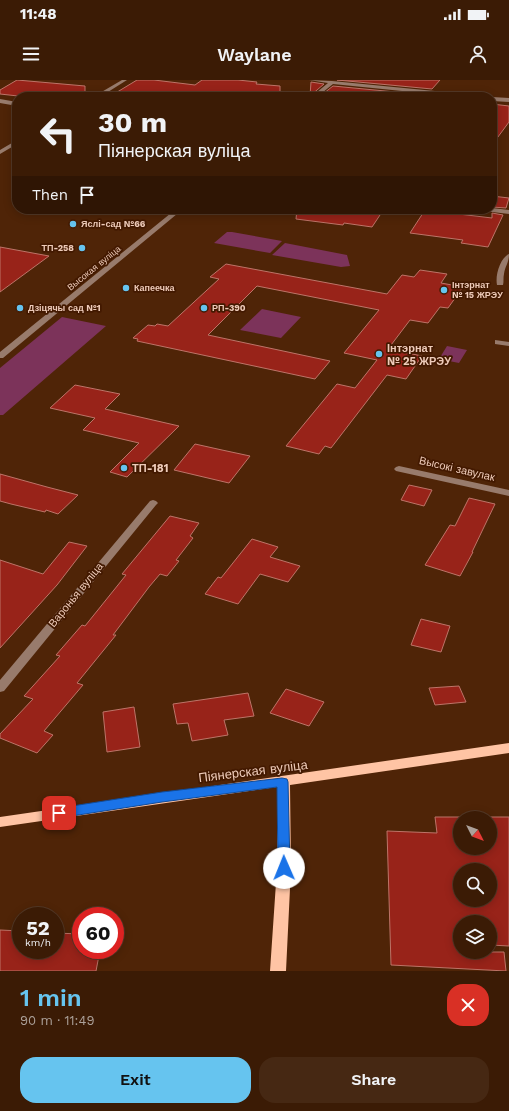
<!DOCTYPE html>
<meta charset="utf-8">
<style>
:root{--surface:#3b1b05;--page:#462813;--text:#f1f3f6;--muted:#aca19a;--line:#543927;--accent:#66c4ef}
body{margin:0;font-family:"Work Sans",sans-serif;background:var(--page);color:var(--text);height:100vh;display:flex;flex-direction:column;font-size:15px;white-space:nowrap}
*{box-sizing:border-box;margin:0}
p{font-size:13px;color:var(--muted)}
.icon{flex:none;width:22px;height:22px;fill:none;stroke:currentColor;stroke-width:2;stroke-linecap:round;stroke-linejoin:round}
.map{position:relative;height:891px;overflow:hidden}
.side{display:flex;flex-direction:column;background:var(--surface);flex:1}
.side>*{flex:none}
.hud{position:absolute;left:12px;top:12px;width:485px;height:122px;border-radius:16px;box-shadow:0 2px 10px #0003,0 0 0 1px var(--line);background:#3b1b05;color:var(--text);overflow:hidden}
.needle{width:26px;rotate:132deg}
.controls{position:absolute;left:453px;top:731px;display:grid;gap:8px}
.controls a{display:grid;place-items:center;width:44px;height:44px;border-radius:50%;background:var(--surface);box-shadow:0 2px 10px #0003,0 0 0 1px var(--line);font-size:20px}
.speed{position:absolute;left:12px;top:827px;display:flex;gap:8px;font-size:20px;font-weight:700;text-align:center}
.speed>*{display:grid;place-content:center;width:52px;height:52px;border-radius:50%;background:var(--surface);box-shadow:0 2px 10px #0003,0 0 0 1px var(--line);line-height:1}
.speed small{font-size:10px;font-weight:400}
.speed .limit{border:6px solid #d22;background:#fff;color:#111}
.pin{position:absolute;display:grid;place-items:center;width:34px;height:34px;color:#fff;margin:-17px;border-radius:8px;box-shadow:0 2px 6px #0006}
.me{position:absolute;width:44px;margin:-22px;rotate:359deg;stroke-linejoin:round;filter:drop-shadow(0 0 3px #0008)}
.turn{display:flex;align-items:center;gap:14px;height:84px;padding:0 20px;font-size:18px}
.turn .icon{width:52px;height:52px;stroke-width:2.5}
.turn b{display:block;font-size:28px;line-height:34px}
.then{display:flex;align-items:center;height:38px;padding:0 20px;background:#0003;gap:8px;font-size:15px}
.round{display:grid;place-items:center;flex:none;width:42px;height:42px;border-radius:16px;background:var(--page)}
.summary{display:flex;align-items:center;justify-content:space-between;height:68px;padding:0 20px}
h1{font-size:24px;font-weight:600;line-height:30px;color:var(--accent)}
.primary-button{display:flex;gap:8px;margin-top:auto;padding:8px 20px}
.primary-button a{flex:1;height:46px;border-radius:16px;background:var(--accent);color:#111;font-size:16px;font-weight:600;line-height:46px;text-align:center}
.primary-button a+a{background:var(--page);color:var(--text)}
.status{display:flex;justify-content:space-between;align-items:center;height:28px;padding:0 20px;background:var(--surface);direction:ltr}
.status svg{height:11px;fill:currentColor}
header{display:flex;justify-content:space-between;align-items:center;height:52px;padding:0 20px;background:var(--surface);font-size:18px;font-weight:600}
.map>svg:first-child{display:block}
</style>
<div class="status"><b>11:48</b><svg viewBox="0 0 49 12"><path d="M0 12V9h3v3zM5 12V6h3v6zM10 12V3h3v9zM15 12V0h3v12zM26 1h20v11H26zM47 4h2v5h-2z"/></svg></div>
<header><svg class="icon" aria-label="menu" viewBox="0 0 24 24"><path d="M4 6h16M4 12h16M4 18h16"/></svg>Waylane<svg class="icon" aria-label="person" viewBox="0 0 24 24"><circle cx="12" cy="8" r="4"/><path d="M4 21q1-7 8-7t8 7"/></svg></header>
<div class="map">
<svg width="509" height="891" viewBox="0 0 509 891">
<rect width="100%" height="100%" fill="#4f2407"/>
<!-- green -->
<path fill="#7c335a" d="M227 152H232L282 161 270 173 214 163Z
M285 163 347 175 350 186 341 187 272 175Z
M262 229 301 237 281 258 240 250Z
M62 237 106 246 3 335H0V288Z
M447 266 467 270 459 283 439 279Z"/>
<!-- building -->
<path fill="#982319" stroke="#bd7468" fill-rule="evenodd" d="M17 0 85 6V17H27L0 14V10Z
M137 0H154L195 5 202 0H238L257 2 256 4 280 6V17H109Z
M337 0H440L432 9Z
M311 2 324 4 310 16Z
M333 6 427 15 425 17H319Z
M492 24 509 26V42L492 65Z
M492 116 509 118 506 128 492 127Z
M297 129H384L372 147 344 143 343 145 296 139Z
M425 130 492 138V133L503 135 488 167 461 163 463 160 410 153Z
M0 167 49 176 0 212Z
M226 184 387 214 402 195 414 197 420 190 447 194 441 203 463 207 448 228 440 227 428 243 410 240 388 269 422 276 406 299 387 295 331 368 325 366 319 374 286 366 337 304 355 308 377 280 344 273 379 230 257 206 208 255 330 281 315 299 137 261 138 259 133 258 148 245 155 246 157 244 168 246 219 199 210 197Z
M75 305 120 314 105 329 179 346 127 397 110 392 139 363 83 350 95 338 50 328Z
M195 364 222 370 250 376 229 403 174 390Z
M0 394 47 407 78 415 58 434 46 430 45 432 11 424 0 421Z
M409 405 432 410 424 426 401 420Z
M469 418 495 424 472 472H473L460 496 425 485 450 445 455 446Z
M170 436 199 443 190 456 193 458 176 480 179 481 167 496 160 494 149 507 113 555H116L77 603 83 605 44 651 53 655 37 673 0 658V654L33 619 24 616 60 576 56 575 82 545 85 546 126 495 122 494Z
M252 459 278 467 270 477 300 486 288 502 260 494 238 524 205 514 218 497 221 498Z
M69 462 87 466 57 505 0 568V480L43 494Z
M421 539 450 546 441 572 411 565Z
M459 606 466 622 435 625 429 608Z
M286 609 324 622 309 646 270 633Z
M248 613 254 636 224 640 228 655 192 661 188 643 177 644 173 624Z
M134 627 140 667 107 672 103 632Z
M435 737H460V768H490V737H509V866L490 865V842H460V872H504L506 891 391 885 387 751 437 753ZM460 790H490V820H460Z
M0 850 21 851V870H55V853L81 854V870H100L96 891H0Z"/>
<g fill="none" stroke-linecap="round" stroke-linejoin="round">
<!-- minor -->
<path fill="#987b6c" fill-rule="evenodd" d="M122 0H127L100 17H93Z
M309 0 332 1 476 15 479 17H461L333 4 317 17H311L328 3Z
M492 17 509 18V22L492 21Z
M0 19 17 22V26L0 23Z
M17 60V64L0 74V70Z
M492 128 509 130V134L484 131 481 129Z
M176 129H183L3 278H0V272Z
M509 174C509 183 505 186 504 194 503 198 504 201 503 205H497C495 196 500 178 509 174Z
M495 260 509 262V266L495 264Z
M399 386 509 410V416L396 391 394 389 396 387Z
M153 420 156 421 158 423 156 425 4 611 0 612V600L150 421Z"/>
<!-- major -->
<path fill="#ffc4a4" fill-rule="evenodd" d="M509 663V673L290 705 291 788 286 891H270L277 788V707L0 747V737Z"/>
</g>
<!-- route -->
<path fill="#1a73e8" stroke="#114b97" d="M282 698 287 699 288 702 290 788 288 792 284 794 280 792 278 788 277 707 162 722 59 738 55 736 53 733 55 730 59 728 162 712Z"/>
<!-- markers -->
<g fill="#66c4ef" stroke="#431900" stroke-width="1.5">
<circle cx="73" cy="144" r="4"/>
<circle cx="82" cy="168" r="4"/>
<circle cx="126" cy="208" r="4"/>
<circle cx="444" cy="210" r="4"/>
<circle cx="20" cy="228" r="4"/>
<circle cx="204" cy="228" r="4"/>
<circle cx="379" cy="274" r="4"/>
<circle cx="124" cy="388" r="4"/>
</g>
<g text-anchor="middle" dominant-baseline="central" stroke-width="3.5" stroke-linejoin="round" paint-order="stroke">
<!-- far-poi labels -->
<g font-size="9" font-weight="bold" fill="#eecbb9" stroke="#431900" text-anchor="start">
<text x="81" y="144">Яслі-сад №66</text>
<text x="74" y="168" text-anchor="end">ТП-258</text>
<text x="452" y="205">Інтэрнат<tspan x="452" dy="10">№ 15 ЖРЭУ</tspan></text>
<text x="134" y="208">Капеечка</text>
<text x="28" y="228">Дзіцячы сад №1</text>
<text x="212" y="228">РП-390</text>
</g>
<!-- far-street labels -->
<g font-size="9" fill="#eecbb9" stroke="#431900">
<text transform="translate(94 188) rotate(-39)">Высокая вуліца</text>
</g>
<!-- poi labels -->
<g font-size="11" font-weight="bold" fill="#eecbb9" stroke="#431900" text-anchor="start">
<text x="387" y="268">Інтэрнат<tspan x="387" dy="13">№ 25 ЖРЭУ</tspan></text>
<text x="132" y="388">ТП-181</text>
</g>
<!-- street labels -->
<g font-size="11" fill="#eecbb9" stroke="#431900">
<text transform="translate(457 389) rotate(13)">Высокі завулак</text>
<text transform="translate(76 515) rotate(-51)">Варонья вуліца</text>
</g>
<!-- near-street labels -->
<g font-size="13" fill="#eecbb9" stroke="#431900">
<text transform="translate(253 691) rotate(-7)">Піянерская вуліца</text>
</g>
</g>
</svg>
<div class="controls">
<a><svg class="needle" viewBox="-14 -14 28 28"><path d="M0-13l5 13h-10z" fill="#e53935"/><path d="M0 13l5-13h-10z" fill="#aca19a"/></svg></a>
<a><svg class="icon" aria-label="search" viewBox="0 0 24 24"><circle cx="10" cy="10" r="6"/><path d="M15 15l6 6"/></svg></a>
<a><svg class="icon" aria-label="layers" viewBox="0 0 24 24"><path d="M12 4l9 5-9 5-9-5zM3 14l9 5 9-5"/></svg></a>
</div>
<div class="speed"><div>52<small>km/h</small></div><div class="limit">60</div></div>
<div class="pin" style="left:59px;top:733px;background:#d93025"><svg class="icon" aria-label="arrive" viewBox="0 0 24 24"><path d="M6 21V4h12l-3 4 3 4H6"/></svg></div>
<svg class="me" style="left:284px;top:788px" viewBox="-20 -20 40 40"><circle r="19" fill="#fff"/><path d="M0-13L10 11 0 6-10 11z" fill="#1a73e8"/></svg>
<div class="hud">
<div class="turn"><svg class="icon" aria-label="left" viewBox="0 0 24 24"><path d="M17 20v-9H6M10 6l-5 5 5 5"/></svg><div><b>30 m</b>Піянерская вуліца</div></div>
<div class="then">Then<svg class="icon" aria-label="arrive" viewBox="0 0 24 24"><path d="M6 21V4h12l-3 4 3 4H6"/></svg></div>
</div>
</div>
<section class="side">
<div class="summary"><div><h1>1 min</h1><p>90 m · 11:49</p></div><a class="round" style="background:#d93025;color:#fff"><svg class="icon" aria-label="close" viewBox="0 0 24 24"><path d="M6 6l12 12M18 6L6 18"/></svg></a></div>
<div class="primary-button"><a>Exit</a><a>Share</a></div>
</section>
